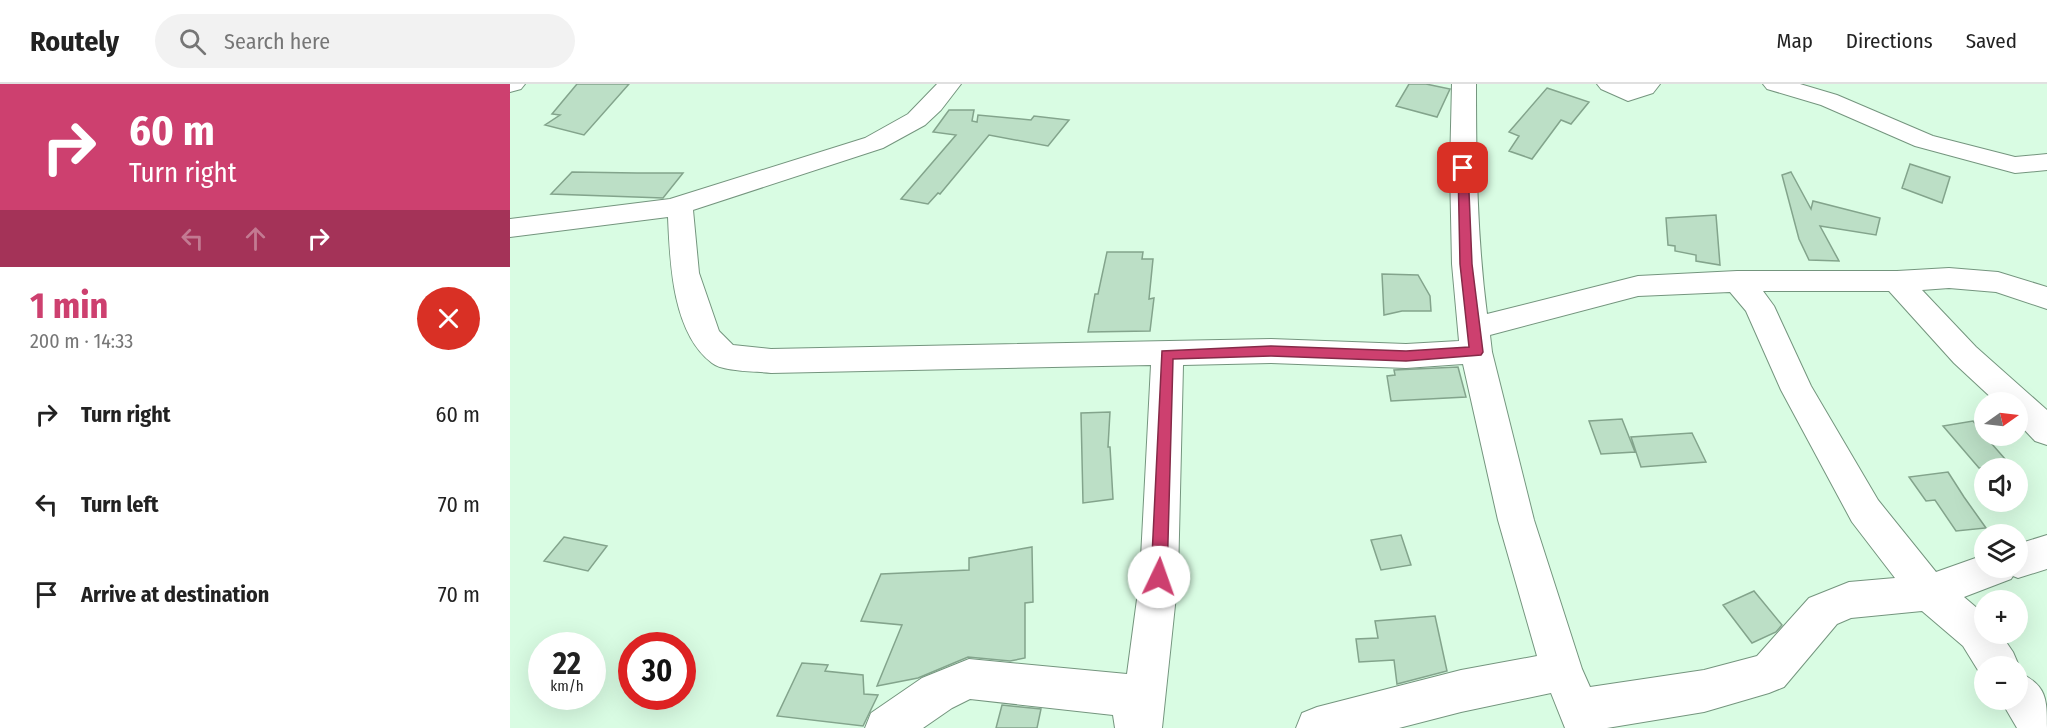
<!DOCTYPE html>
<meta charset="utf-8">
<style>
:root{--surface:#fff;--page:#f2f2f2;--text:#222;--muted:#767676;--line:#e0e0e0;--accent:#cd406f}
body{margin:0;font-family:"Fira Sans Condensed",sans-serif;background:var(--page);color:var(--text);height:100vh;display:flex;flex-direction:column;font-size:22px;white-space:nowrap}
*{box-sizing:border-box;margin:0}
p{font-size:20px;color:var(--muted)}
.icon{flex:none;width:33px;height:33px;fill:none;stroke:currentColor;stroke-width:2;stroke-linecap:round;stroke-linejoin:round}
.map{position:relative;flex:1;overflow:hidden}
.panel{display:flex;flex-direction:column;background:var(--surface);width:510px}
.panel>*{flex:none}
.hud{background:#cd406f;color:#fff;overflow:hidden}
.needle{width:39px;rotate:76deg}
.buttons{position:absolute;left:1464px;top:308px;display:grid;gap:12px}
.buttons a{display:grid;place-items:center;width:54px;height:54px;border-radius:50%;background:var(--surface);box-shadow:0 6px 24px #0002;font-size:30px}
.speed{position:absolute;left:18px;top:548px;display:flex;gap:12px;font-size:30px;font-weight:700;text-align:center}
.speed>*{display:grid;place-content:center;width:78px;height:78px;border-radius:50%;background:var(--surface);box-shadow:0 6px 24px #0002;line-height:1}
.speed small{font-size:15px;font-weight:400}
.speed .limit{border:9px solid #d22;background:#fff;color:#111}
.pin{position:absolute;display:grid;place-items:center;width:51px;height:51px;color:#fff;margin:-26px;border-radius:12px;box-shadow:0 3px 9px #0006}
.me{position:absolute;width:66px;margin:-33px;rotate:3deg;stroke-linejoin:round;filter:drop-shadow(0 0 4px #0008)}
.turn{display:flex;align-items:center;gap:21px;height:126px;padding:0 30px;font-size:27px}
.turn .icon{width:78px;height:78px;stroke-width:2.5}
.turn b{display:block;font-size:42px;line-height:51px}
.lanes{display:flex;align-items:center;height:57px;padding:0 30px;background:#0003;justify-content:center;gap:30px;direction:ltr}
.lanes .off{opacity:.35}
.round{display:grid;place-items:center;flex:none;width:63px;height:63px;border-radius:32px;background:var(--page)}
.headline{display:flex;align-items:center;justify-content:space-between;height:102px;padding:0 30px}
h1{font-size:36px;font-weight:700;line-height:45px;color:var(--accent)}
ul{padding:0;list-style:none}
li{display:flex;align-items:center;gap:18px;height:90px;padding:0 30px}
li div{flex:1}
li b{display:block;font-size:22px}
li em{font-style:normal}
header{display:flex;align-items:center;gap:36px;box-sizing:border-box;height:84px;padding:0 30px;background:var(--surface);border-bottom:2px solid var(--line)}
header strong{font-size:28px}
nav{display:flex;gap:33px;margin-inline-start:auto;font-size:21px}
.search{width:420px;height:54px;background:var(--page);display:flex;align-items:center;gap:15px;box-sizing:border-box;padding:0 21px;border-radius:33px;color:var(--muted);font-size:22px}
main{display:flex;flex:1;min-height:0}
.map>svg:first-child{display:block}
</style>
<header>
<strong>Routely</strong>
<div class="search"><svg class="icon" aria-label="search" viewBox="0 0 24 24"><circle cx="10" cy="10" r="6"/><path d="M15 15l6 6"/></svg>Search here</div>
<nav><a>Map</a><a>Directions</a><a>Saved</a></nav>
</header>
<main>
<section class="panel">
<div class="hud">
<div class="turn"><svg class="icon" aria-label="right" viewBox="0 0 24 24"><path d="M7 20v-9h11M14 6l5 5-5 5"/></svg><div><b>60 m</b>Turn right</div></div>
<div class="lanes"><svg class="icon off" aria-label="left" viewBox="0 0 24 24"><path d="M17 20v-9H6M10 6l-5 5 5 5"/></svg><svg class="icon off" aria-label="ahead" viewBox="0 0 24 24"><path d="M12 20V5M6 11l6-6 6 6"/></svg><svg class="icon" aria-label="right" viewBox="0 0 24 24"><path d="M7 20v-9h11M14 6l5 5-5 5"/></svg></div>
</div>
<div class="headline"><div><h1>1 min</h1><p>200 m · 14:33</p></div><a class="round" style="background:#d93025;color:#fff"><svg class="icon" aria-label="close" viewBox="0 0 24 24"><path d="M6 6l12 12M18 6L6 18"/></svg></a></div>
<ul>
<li><svg class="icon" aria-label="right" viewBox="0 0 24 24"><path d="M7 20v-9h11M14 6l5 5-5 5"/></svg><div><b>Turn right</b></div><em>60 m</em></li>
<li><svg class="icon" aria-label="left" viewBox="0 0 24 24"><path d="M17 20v-9H6M10 6l-5 5 5 5"/></svg><div><b>Turn left</b></div><em>70 m</em></li>
<li><svg class="icon" aria-label="arrive" viewBox="0 0 24 24"><path d="M6 21V4h12l-3 4 3 4H6"/></svg><div><b>Arrive at destination</b></div><em>70 m</em></li>
</ul>
</section>
<div class="map">
<svg width="1537" height="644" viewBox="0 0 1537 644">
<rect width="100%" height="100%" fill="#d9fce3"/>
<!-- building -->
<path fill="#bcdfc6" stroke="#83a48c" stroke-width="1.5" d="M67 0H119L74 51 35 41 50 31 42 30Z
M899 0H916L940 5 927 33 886 22Z
M1037 4 1079 18 1061 40 1051 36 1022 75 999 67 1009 52 999 48Z
M439 26H464L462 37 467 38 468 31 521 36 524 32 559 36 538 62 479 51 430 110 428 109 418 120 391 115 446 51 423 48Z
M1400 80 1440 93 1432 119 1392 104Z
M62 88 127 89H173L153 114 41 110Z
M1281 88 1301 125 1303 117 1370 134 1366 151 1310 142 1329 177 1299 176 1289 155 1272 91Z
M1206 131 1210 181 1186 177V171L1165 167V162L1158 161 1156 134Z
M597 168H633L632 175H643L639 215 644 214 640 247 578 248 585 210H588Z
M872 190 908 191 920 212 921 227H892L874 231Z
M948 283 956 313 881 317 877 292 885 291 884 286Z
M600 328 598 363H600L603 415 573 419 571 329Z
M1112 335 1125 368 1091 370 1079 337Z
M1463 337 1474 351 1503 384H1469L1433 342Z
M1182 349 1196 378 1131 383 1121 353Z
M1438 388 1454 413 1476 444 1446 447 1425 416 1416 417 1399 393Z
M891 451 901 481 871 486 861 456Z
M54 453 97 462 78 487 34 477Z
M522 463 523 518 515 519V574L500 577 458 573 408 594 367 602 392 541 351 537 371 490 459 486V474Z
M1244 507 1272 541 1266 548 1242 559 1213 521Z
M925 532 937 587 887 600 884 576 849 578 846 555 868 554 865 537Z
M292 579 318 581 315 587 353 591 354 610 368 611 353 642 267 632Z
M492 621 531 625 527 644H486Z"/>
<g fill="none" stroke-linecap="round" stroke-linejoin="round">
<defs>
<path id="minor" d="M0 0H15L11 5 0 8Z
M427 0H451L431 26 415 41 373 64 183 126 189 189 209 247 223 261 261 265 761 255 896 260 949 257 942 180 940 84 942 0H966C966 77 967 153 977 230L1128 192 1227 187H1387L1439 184 1488 188 1537 203V225L1486 208 1439 204 1412 206 1466 263 1537 326V361L1525 357 1508 339V318H1486L1444 279 1379 207H1253L1264 222 1301 302 1368 416 1426 488 1474 471V483H1508V460L1537 451V485L1508 494 1503 492 1501 495 1454 513 1474 530V549H1490L1503 568 1509 582 1508 587V582H1474V596L1453 562 1412 527 1341 534 1327 540 1274 603 1259 609 1194 628 1097 644H1055L1041 609 951 628 889 644H786L792 629 807 623 951 586 1027 572 988 436 953 280 896 284 761 279 673 281 668 493 652 644H605L603 631 460 615 442 624 413 644H355L361 629 412 594 459 575 617 590 630 493 641 281 261 289C246 287 213 288 202 279 162 249 160 178 158 133L0 153V135L160 115 355 54 398 30ZM1220 208 1236 227 1271 306 1342 438 1385 494 1339 498 1299 514 1247 572 1194 586 1080 603 1072 585 1024 436 982 268 980 251 1128 212Z
M1087 0H1150L1143 9 1118 17 1091 5Z
M1253 0H1290L1327 11 1423 52 1505 73 1537 70V86L1505 89 1405 62 1311 21 1257 5Z
M1508 588C1537 601 1537 615 1537 644H1507L1490 615H1508Z"/>
</defs>
<!-- minor casing -->
<use href="#minor" stroke="#74957e" stroke-width="2"/>
<!-- minor -->
<use href="#minor" fill="#fff" fill-rule="evenodd"/>
</g>
<!-- route -->
<path fill="#cd406f" stroke="#852a48" stroke-width="1.5" d="M953 81 958 84 962 180 973 268 971 271 896 277 761 272 663 275 657 493 654 498 649 500 643 498 641 493 652 267 761 262 896 267 959 263 950 180 948 84Z"/>
</svg>
<div class="buttons">
<a><svg class="needle" viewBox="-14 -14 28 28"><path d="M0-13l5 13h-10z" fill="#e53935"/><path d="M0 13l5-13h-10z" fill="#767676"/></svg></a>
<a><svg class="icon" aria-label="sound" viewBox="0 0 24 24"><path d="M4 9h4l5-4v14l-5-4H4zM17 9q2 3 0 6"/></svg></a>
<a><svg class="icon" aria-label="layers" viewBox="0 0 24 24"><path d="M12 4l9 5-9 5-9-5zM3 14l9 5 9-5"/></svg></a>
<a>+</a>
<a>−</a>
</div>
<div class="speed"><div>22<small>km/h</small></div><div class="limit">30</div></div>
<div class="pin" style="left:953px;top:84px;background:#d93025"><svg class="icon" aria-label="arrive" viewBox="0 0 24 24"><path d="M6 21V4h12l-3 4 3 4H6"/></svg></div>
<svg class="me" style="left:649px;top:493px" viewBox="-20 -20 40 40"><circle r="19" fill="#fff"/><path d="M0-13L10 11 0 6-10 11z" fill="#cd406f"/></svg>
</div>
</main>
